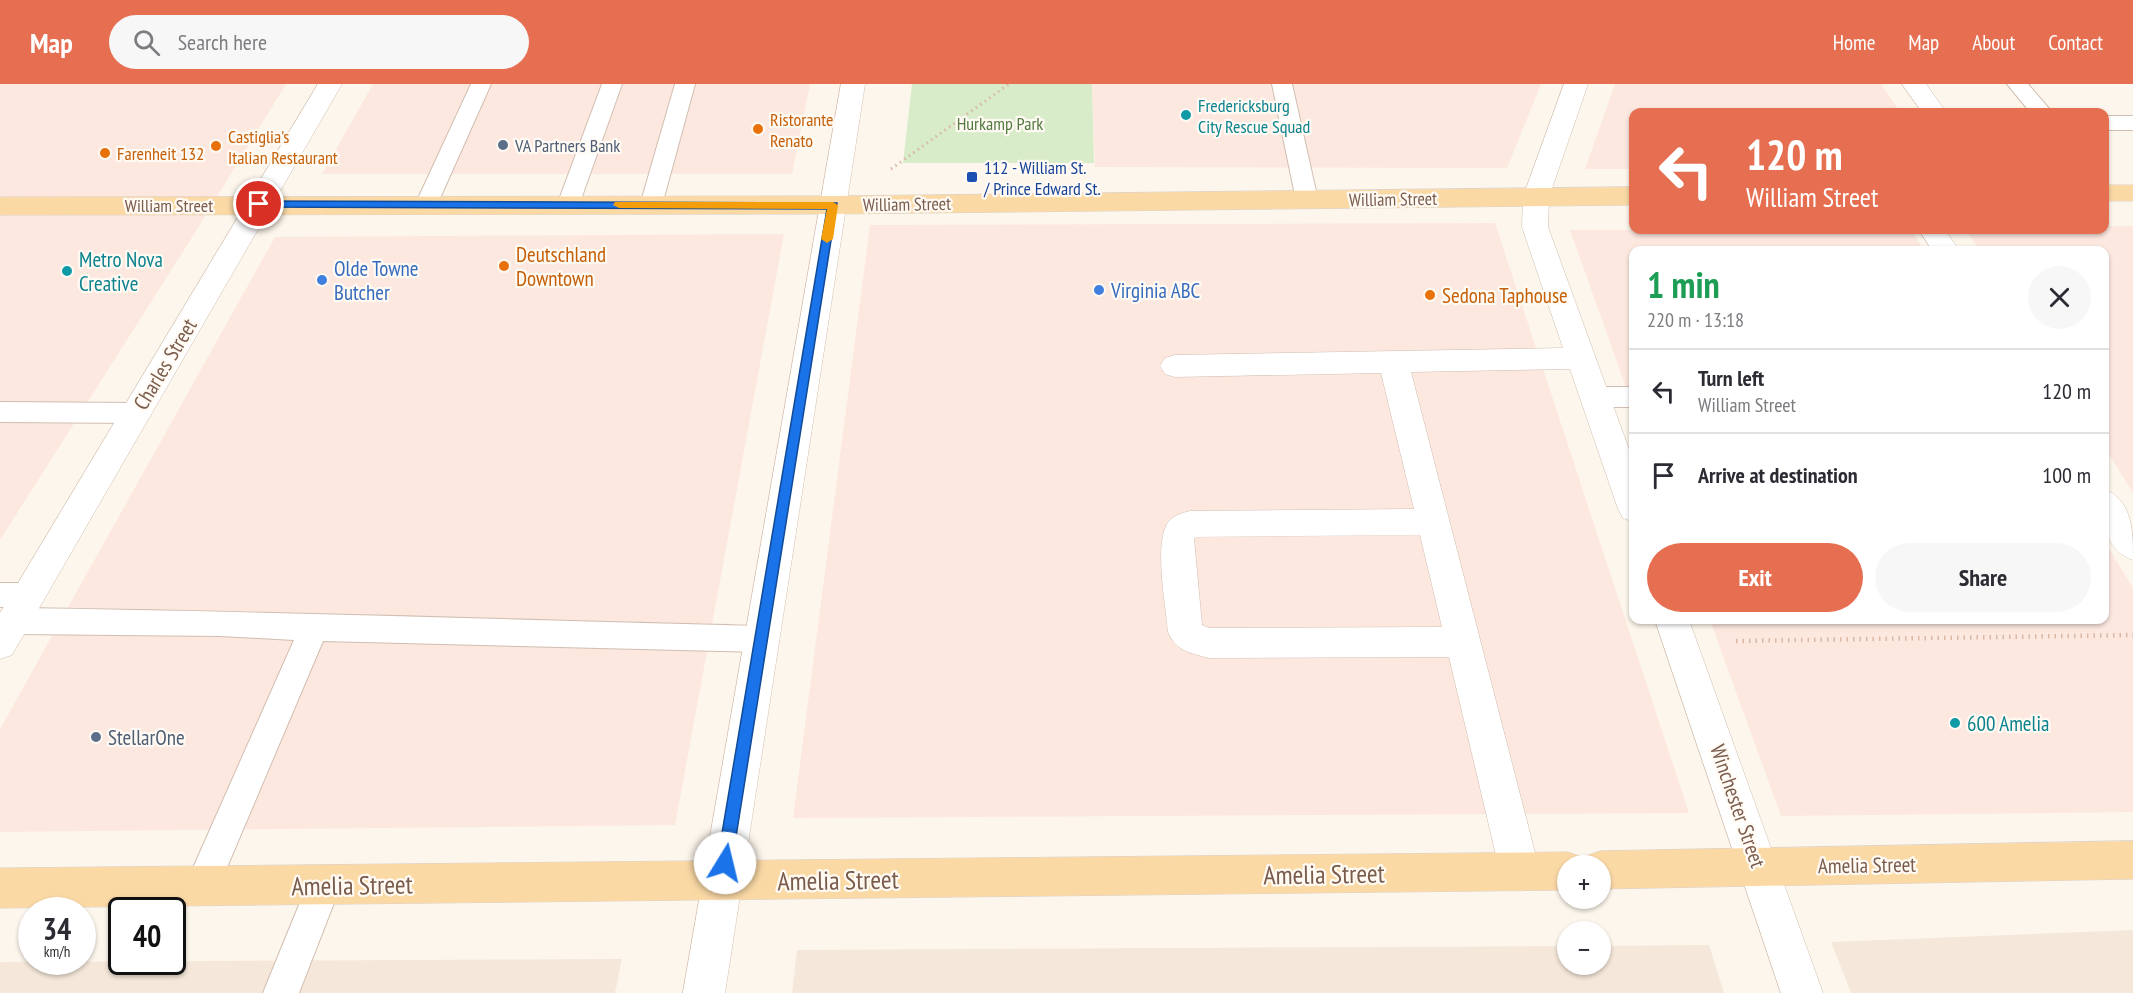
<!DOCTYPE html>
<meta charset="utf-8">
<style>
:root{--surface:#fff;--page:#f7f7f7;--text:#2b2b33;--muted:#7c7c81;--line:#e1e1e2;--accent:#e76f51}
body{margin:0;font-family:"PT Sans Narrow",sans-serif;background:var(--page);color:var(--text);height:100vh;display:flex;flex-direction:column;font-size:22px;white-space:nowrap}
*{box-sizing:border-box;margin:0}
p{font-size:20px;color:var(--muted)}
.icon{flex:none;width:33px;height:33px;fill:none;stroke:currentColor;stroke-width:2;stroke-linecap:round;stroke-linejoin:round}
.map{position:relative;flex:1;overflow:hidden}
.details{position:absolute;left:1629px;top:162px;width:480px;height:378px;display:flex;flex-direction:column;background:var(--surface);border-radius:12px;box-shadow:0 2px 4px #0004}
.details>*{flex:none}
.guide{position:absolute;left:1629px;top:24px;width:480px;height:126px;border-radius:12px;box-shadow:0 2px 4px #0004;background:#e76f51;color:#fff;overflow:hidden}
.fabs{position:absolute;left:1557px;top:771px;display:grid;gap:12px}
.fabs a{display:grid;place-items:center;width:54px;height:54px;border-radius:50%;background:var(--surface);box-shadow:0 2px 4px #0004;font-size:30px}
.speed{position:absolute;left:18px;top:813px;display:flex;gap:12px;font-size:30px;font-weight:700;text-align:center}
.speed>*{display:grid;place-content:center;width:78px;height:78px;border-radius:50%;background:var(--surface);box-shadow:0 2px 4px #0004;line-height:1}
.speed small{font-size:15px;font-weight:400}
.speed .limit{border:3px solid #111;border-radius:9px;background:#fff;color:#111}
.pin{position:absolute;display:grid;place-items:center;width:51px;height:51px;color:#fff;margin:-26px;border:3px solid #fff;border-radius:50%;box-shadow:0 2px 6px #0007}
.me{position:absolute;width:66px;margin:-33px;rotate:9deg;stroke-linejoin:round;filter:drop-shadow(0 0 4px #0008)}
.turn{display:flex;align-items:center;gap:21px;height:126px;padding:0 18px;font-size:27px}
.turn .icon{width:78px;height:78px;stroke-width:2.5}
.turn b{display:block;font-size:42px;line-height:51px}
.round{display:grid;place-items:center;flex:none;width:63px;height:63px;border-radius:32px;background:var(--page)}
.summary{display:flex;align-items:center;justify-content:space-between;height:102px;padding:0 18px}
h1{font-size:36px;font-weight:800;line-height:45px;color:#1e9e55}
.cta{display:flex;gap:12px;margin-top:auto;padding:12px 18px}
.cta a{flex:1;height:69px;border-radius:36px;background:var(--accent);color:#fff;font-size:24px;font-weight:800;line-height:69px;text-align:center}
.cta a+a{background:var(--page);color:var(--text)}
ul{padding:0;list-style:none}
li{display:flex;align-items:center;gap:18px;height:84px;padding:0 18px;border-top:2px solid var(--line)}
li div{flex:1}
li b{display:block;font-size:22px}
li em{font-style:normal}
header{display:flex;align-items:center;gap:36px;box-sizing:border-box;height:84px;padding:0 30px;background:var(--accent);color:#fff}
header strong{font-size:28px}
nav{display:flex;gap:33px;margin-inline-start:auto;font-size:21px}
.search{width:420px;height:54px;background:var(--page);display:flex;align-items:center;gap:15px;box-sizing:border-box;padding:0 21px;border-radius:33px;color:var(--muted);font-size:22px}
.map>svg:first-child{display:block}
</style>
<header>
<strong>Map</strong>
<div class="search"><svg class="icon" aria-label="search" viewBox="0 0 24 24"><circle cx="10" cy="10" r="6"/><path d="M15 15l6 6"/></svg>Search here</div>
<nav><a>Home</a><a>Map</a><a>About</a><a>Contact</a></nav>
</header>
<div class="map">
<svg width="2133" height="909" viewBox="0 0 2133 909">
<rect width="100%" height="100%" fill="#fdf6ec"/>
<!-- residential -->
<path fill="#f5e8da" d="M2133 846V909H1851L1831 858Z
M1709 861 1724 909H792L797 866 1567 862 1568 880H1600L1601 862Z
M622 875 615 909H0V878Z"/>
<!-- commercial -->
<path fill="#fde8e0" d="M0 0H286L191 155 0 456Z
M373 0H810L792 90H322Z
M1092 0H1541L1507 84 1095 83Z
M1615 0H1881L1900 28H1634L1633 85H1585Z
M1495 139 1689 729 793 734 870 141Z
M2105 142H2133V409L2105 364 2104 166H1979L1966 146H2104Z
M1570 146H1911L1924 166H1634L1633 323Z
M784 150 675 741 0 748V645L275 153Z
M2105 458 2133 504V728L1781 732 1710 536H2104Z"/>
<!-- green -->
<path fill="#d8ecc9" d="M912 0H1092L1094 79H903Z"/>
<g fill="none" stroke-linecap="round" stroke-linejoin="round">
<defs>
<path id="lane" d="M471 0H491L437 121 434 126 426 128 418 126 415 121Z
M602 0H622L579 121 576 126 568 128 560 126 557 121Z
M675 0H695L662 121 659 126 651 128 643 126 640 121Z
M1272 0H1292L1318 116 1315 121 1307 123 1299 121 1296 116Z
M2007 0H2028L2052 28H2030Z
M2104 32H2133V46H2104Z
M1594 303H1634V323H1594L1585 320 1581 313 1585 306Z
M0 318 136 319 145 322 149 329 145 336 136 339 0 338Z
M0 499H29L39 502 44 511 39 520 29 523H0Z
M14 524C263 527 512 536 761 542L772 546 776 555 772 564 761 568 323 557 214 814 202 819 190 814 185 802 294 556 220 552 14 550 3 546 0 539 3 528Z
M324 784 336 789 341 801 299 909H263L312 789Z"/>
<path id="street" d="M318 0H342L12 571 0 575V529Z
M1564 0H1588L1549 113 1548 143 1634 379V438L1623 434 1618 425 1570 285 1411 288 1540 788 1534 802 1520 807 1506 802 1500 788 1449 573 1209 574C1190 569 1176 567 1168 548 1166 522 1153 457 1169 437 1174 431 1183 429 1190 427L1414 425 1381 289 1175 293 1165 290 1160 282 1165 274 1175 271 1563 264 1522 143 1523 113ZM1420 451 1442 543 1209 544 1202 541 1194 455 1196 453Z
M1902 0H1926L1946 28H1922Z
M1919 146H1945L1959 166H1932Z
M2104 405C2133 416 2133 448 2133 476 2101 465 2104 433 2104 405Z
M1655 536H1689L1823 909H1781Z"/>
<path id="secondary" d="M841 0H865L725 909H683Z"/>
<path id="primary" d="M2104 101H2133V117H2104Z
M1634 103V121L833 130 0 131V113L833 112Z
M2133 757V795L1600 805V782H1568V806L0 824V784L1568 768 1582 773 1584 778 1586 772 1600 767Z"/>
</defs>
<!-- lane casing -->
<use href="#lane" stroke="#d1beb0" stroke-width="2"/>
<!-- street casing -->
<use href="#street" stroke="#d1beb0" stroke-width="1"/>
<!-- secondary casing -->
<use href="#secondary" stroke="#d6c0b0" stroke-width="1"/>
<!-- primary casing -->
<use href="#primary" stroke="#dad1cd" stroke-width="1"/>
<!-- path-far1 -->
<path stroke="#d9b8a5" stroke-width="3" stroke-dasharray="1.5 4" stroke-linecap="butt" d="M891 85 1009 0"/>
<!-- path -->
<path stroke="#d9b8a5" stroke-width="4.5" stroke-dasharray="1.5 5" stroke-linecap="butt" d="M1736 557 2133 551"/>
<!-- lane -->
<use href="#lane" fill="#fff" fill-rule="evenodd"/>
<!-- street -->
<use href="#street" fill="#fff" fill-rule="evenodd"/>
<!-- secondary -->
<use href="#secondary" fill="#fff" fill-rule="evenodd"/>
<!-- primary -->
<use href="#primary" fill="#fbd9a5" fill-rule="evenodd"/>
</g>
<!-- route -->
<path fill="#1a73e8" stroke="#114b97" stroke-width="1.5" d="M259 117 837 119 731 784 725 787 719 784 717 779 827 125 255 123V118Z"/>
<!-- slow -->
<path fill="#f59e0b" d="M615 118H833L838 121 833 155 827 159 821 155 827 125 619 124 613 121Z"/>
<!-- markers -->
<g fill="#0f9aa8" stroke="#fffaf3" stroke-width="2">
<circle cx="1186" cy="31" r="6"/>
<circle cx="67" cy="187" r="6"/>
<circle cx="1955" cy="639" r="6"/>
</g>
<g fill="#e8710a" stroke="#fffaf3" stroke-width="2">
<circle cx="758" cy="45" r="6"/>
<circle cx="216" cy="62" r="6"/>
<circle cx="105" cy="69" r="6"/>
<circle cx="504" cy="182" r="6"/>
<circle cx="1430" cy="211" r="6"/>
</g>
<g fill="#5c6f8a" stroke="#fffaf3" stroke-width="2">
<circle cx="503" cy="61" r="6"/>
<circle cx="96" cy="653" r="6"/>
</g>
<rect fill="#1a4fb4" stroke="#fffaf3" stroke-width="2" x="966" y="87" width="12" height="12" rx="3"/>
<g fill="#3f7fe0" stroke="#fffaf3" stroke-width="2">
<circle cx="322" cy="196" r="6"/>
<circle cx="1099" cy="206" r="6"/>
</g>
<g text-anchor="middle" dominant-baseline="central" stroke-width="4.5" stroke-linejoin="round" paint-order="stroke">
<!-- far-culture labels -->
<g font-size="18" fill="#0d838f" stroke="#fffaf3" text-anchor="start">
<text x="1198" y="21">Fredericksburg<tspan x="1198" dy="21">City Rescue Squad</tspan></text>
</g>
<!-- far-food labels -->
<g font-size="18" fill="#c56008" stroke="#fffaf3" text-anchor="start">
<text x="770" y="35">Ristorante<tspan x="770" dy="21">Renato</tspan></text>
<text x="228" y="52">Castiglia's<tspan x="228" dy="21">Italian Restaurant</tspan></text>
<text x="117" y="69">Farenheit 132</text>
</g>
<!-- far-park labels -->
<g font-size="18" fill="#537a41" stroke="#fffaf3">
<text x="1000" y="39">Hurkamp Park</text>
</g>
<!-- far-service labels -->
<g font-size="18" fill="#4e5e75" stroke="#fffaf3" text-anchor="start">
<text x="515" y="61">VA Partners Bank</text>
</g>
<!-- far-transit labels -->
<g font-size="18" fill="#164399" stroke="#fffaf3" text-anchor="start">
<text x="984" y="83">112 - William St.<tspan x="984" dy="21">/ Prince Edward St.</tspan></text>
</g>
<!-- far-street labels -->
<g font-size="18" fill="#7a5c4d" stroke="#fffaf3">
<text transform="translate(1393 115) rotate(-1)">William Street</text>
<text transform="translate(907 120) rotate(-1)">William Street</text>
<text x="169" y="121">William Street</text>
</g>
<!-- food labels -->
<g font-size="21" fill="#c56008" stroke="#fffaf3" text-anchor="start">
<text x="516" y="170">Deutschland<tspan x="516" dy="24">Downtown</tspan></text>
<text x="1442" y="211">Sedona Taphouse</text>
</g>
<!-- culture labels -->
<g font-size="21" fill="#0d838f" stroke="#fffaf3" text-anchor="start">
<text x="79" y="175">Metro Nova<tspan x="79" dy="24">Creative</tspan></text>
<text x="1967" y="639">600 Amelia</text>
</g>
<!-- shop labels -->
<g font-size="21" fill="#366cbe" stroke="#fffaf3" text-anchor="start">
<text x="334" y="184">Olde Towne<tspan x="334" dy="24">Butcher</tspan></text>
<text x="1111" y="206">Virginia ABC</text>
</g>
<!-- street labels -->
<g font-size="21" fill="#7a5c4d" stroke="#fffaf3">
<text transform="translate(165 280) rotate(-59)">Charles Street</text>
<text transform="translate(1738 722) rotate(71)">Winchester Street</text>
<text transform="translate(1867 781) rotate(-1)">Amelia Street</text>
</g>
<!-- service labels -->
<g font-size="21" fill="#4e5e75" stroke="#fffaf3" text-anchor="start">
<text x="108" y="653">StellarOne</text>
</g>
<!-- near-street labels -->
<g font-size="26" fill="#7a5c4d" stroke="#fffaf3">
<text transform="translate(1324 790) rotate(-1)">Amelia Street</text>
<text transform="translate(838 796) rotate(-1)">Amelia Street</text>
<text transform="translate(352 801) rotate(-1)">Amelia Street</text>
</g>
</g>
</svg>
<div class="fabs">
<a>+</a>
<a>−</a>
</div>
<div class="speed"><div>34<small>km/h</small></div><div class="limit">40</div></div>
<div class="pin" style="left:259px;top:120px;background:#d93025"><svg class="icon" aria-label="arrive" viewBox="0 0 24 24"><path d="M6 21V4h12l-3 4 3 4H6"/></svg></div>
<svg class="me" style="left:725px;top:779px" viewBox="-20 -20 40 40"><circle r="19" fill="#fff"/><path d="M0-13L10 11 0 6-10 11z" fill="#1a73e8"/></svg>
<div class="guide">
<div class="turn"><svg class="icon" aria-label="left" viewBox="0 0 24 24"><path d="M17 20v-9H6M10 6l-5 5 5 5"/></svg><div><b>120 m</b>William Street</div></div>
</div>
<section class="details">
<div class="summary"><div><h1>1 min</h1><p>220 m · 13:18</p></div><a class="round"><svg class="icon" aria-label="close" viewBox="0 0 24 24"><path d="M6 6l12 12M18 6L6 18"/></svg></a></div>
<ul>
<li><svg class="icon" aria-label="left" viewBox="0 0 24 24"><path d="M17 20v-9H6M10 6l-5 5 5 5"/></svg><div><b>Turn left</b><p>William Street</p></div><em>120 m</em></li>
<li><svg class="icon" aria-label="arrive" viewBox="0 0 24 24"><path d="M6 21V4h12l-3 4 3 4H6"/></svg><div><b>Arrive at destination</b></div><em>100 m</em></li>
</ul>
<div class="cta"><a>Exit</a><a>Share</a></div>
</section>
</div>
